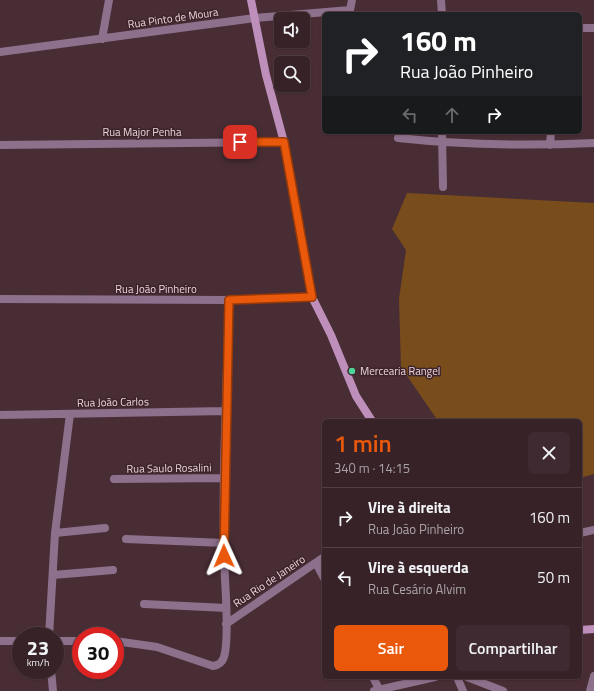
<!DOCTYPE html>
<html lang="pt">
<meta charset="utf-8">
<style>
:root{--surface:#372228;--page:#3e2a30;--text:#f1f3f6;--muted:#aaa4a8;--line:#513f45;--accent:#ea580c}
body{margin:0;font-family:"Titillium Web",sans-serif;background:var(--page);color:var(--text);height:100vh;display:flex;flex-direction:column;font-size:15px;white-space:nowrap}
*{box-sizing:border-box;margin:0}
p{font-size:13px;color:var(--muted)}
.icon{flex:none;width:22px;height:22px;fill:none;stroke:currentColor;stroke-width:2;stroke-linecap:round;stroke-linejoin:round}
.map{position:relative;flex:1;overflow:hidden}
.drawer{position:absolute;left:322px;top:419px;width:260px;height:260px;display:flex;flex-direction:column;background:var(--surface);border-radius:6px;box-shadow:0 1px 3px #0004,0 0 0 1px var(--line)}
.drawer>*{flex:none}
.guide{position:absolute;left:322px;top:12px;width:260px;height:122px;border-radius:6px;box-shadow:0 1px 3px #0004,0 0 0 1px var(--line);background:#202124;color:#fff;overflow:hidden}
.tools{position:absolute;left:274px;top:12px;display:grid;gap:8px}
.tools a{display:grid;place-items:center;width:36px;height:36px;border-radius:6px;background:var(--surface);box-shadow:0 1px 3px #0004,0 0 0 1px var(--line);font-size:20px}
.speed{position:absolute;left:12px;top:627px;display:flex;gap:8px;font-size:20px;font-weight:700;text-align:center}
.speed>*{display:grid;place-content:center;width:52px;height:52px;border-radius:50%;background:var(--surface);box-shadow:0 1px 3px #0004,0 0 0 1px var(--line);line-height:1}
.speed small{font-size:10px;font-weight:400}
.speed .limit{border:6px solid #d22;background:#fff;color:#111}
.pin{position:absolute;display:grid;place-items:center;width:34px;height:34px;color:#fff;margin:-17px;border-radius:8px;box-shadow:0 2px 6px #0006}
.me{position:absolute;width:44px;margin:-22px;rotate:359deg;stroke-linejoin:round;filter:drop-shadow(0 0 3px #0008)}
.turn{display:flex;align-items:center;gap:14px;height:84px;padding:0 12px;font-size:18px}
.turn .icon{width:52px;height:52px;stroke-width:2.5}
.turn b{display:block;font-size:28px;line-height:34px}
.lanes{display:flex;align-items:center;height:38px;padding:0 12px;background:#0003;justify-content:center;gap:20px;direction:ltr}
.lanes .off{opacity:.35}
.round{display:grid;place-items:center;flex:none;width:42px;height:42px;border-radius:6px;background:var(--page)}
.overview{display:flex;align-items:center;justify-content:space-between;height:68px;padding:0 12px}
h1{font-size:24px;font-weight:600;line-height:30px;color:var(--accent)}
.button{display:flex;gap:8px;margin-top:auto;padding:8px 12px}
.button a{flex:1;height:46px;border-radius:6px;background:var(--accent);color:#fff;font-size:16px;font-weight:600;line-height:46px;text-align:center}
.button a+a{background:var(--page);color:var(--text)}
ul{padding:0;list-style:none}
li{display:flex;align-items:center;gap:12px;height:60px;padding:0 12px;border-top:1px solid var(--line)}
li div{flex:1}
li b{display:block;font-size:15px}
li em{font-style:normal}
.map>svg:first-child{display:block}
</style>
<div class="map">
<svg width="594" height="691" viewBox="0 0 594 691">
<rect width="100%" height="100%" fill="#492d35"/>
<!-- green -->
<path fill="#794d1b" d="M407 193 594 203V474L580 478V421H438L401 367 399 299 406 250 392 229Z"/>
<g fill="none" stroke-linecap="round" stroke-linejoin="round">
<!-- street -->
<path stroke="#8d708b" stroke-width="8" d="M441 0 442 14
M350 10 352 0
M580 28H594
M102 39 109 0
M0 52 255 18 350 10
M442 132 443 187
M398 138C463 145 529 146 594 143
M0 145 284 142
M550 145 551 132
M0 299 229 300C227 393 221 486 225 579 226 597 229 641 224 657 222 663 219 665 213 666L157 647 115 641
M0 415 226 411
M114 479 224 478
M55 533 105 528
M580 533 594 530
M126 539 224 543
M316 563 324 578
M53 575 113 570
M144 604 226 608
M226 624 324 557
M49 636 55 533 70 414
M0 641H21
M55 641H81
M51 670 53 691
M373 677 380 691
M457 677 463 691
M467 677 503 691
M374 691 435 677
M590 691 594 676"/>
<!-- secondary -->
<path stroke="#be8fbb" stroke-width="8" d="M251 0 266 75 284 142 312 297 331 335 356 396 372 421
M229 300 312 297
M580 630 594 629"/>
</g>
<g fill="none" stroke-linecap="round" stroke-linejoin="round">
<defs>
<path id="route" d="M224 556 229 300 312 297 284 142H240"/>
</defs>
<!-- route casing -->
<use href="#route" stroke="#983908" stroke-width="10"/>
<!-- route -->
<use href="#route" stroke="#ea580c" stroke-width="7"/>
</g>
<!-- markers -->
<circle fill="#4ed399" stroke="#3e232b" stroke-width="1.5" cx="352" cy="371" r="4"/>
<g text-anchor="middle" dominant-baseline="central" stroke-width="3" stroke-linejoin="round" paint-order="stroke">
<!-- street labels -->
<g font-size="11" fill="#e9d6db" stroke="#3e232b">
<text transform="translate(173 18) rotate(-8)">Rua Pinto de Moura</text>
<text x="142" y="132">Rua Major Penha</text>
<text x="156" y="289">Rua João Pinheiro</text>
<text transform="translate(113 402) rotate(-1)">Rua João Carlos</text>
<text transform="translate(169 468) rotate(-1)">Rua Saulo Rosalini</text>
<text transform="translate(269 581) rotate(-34)">Rua Rio de Janeiro</text>
</g>
<!-- poi labels -->
<g font-size="11" fill="#e9d6db" stroke="#3e232b" text-anchor="start">
<text x="360" y="371">Mercearia Rangel</text>
</g>
</g>
</svg>
<div class="tools">
<a><svg class="icon" aria-label="sound" viewBox="0 0 24 24"><path d="M4 9h4l5-4v14l-5-4H4zM17 9q2 3 0 6"/></svg></a>
<a><svg class="icon" aria-label="search" viewBox="0 0 24 24"><circle cx="10" cy="10" r="6"/><path d="M15 15l6 6"/></svg></a>
</div>
<div class="speed"><div>23<small>km/h</small></div><div class="limit">30</div></div>
<div class="pin" style="left:240px;top:142px;background:#d93025"><svg class="icon" aria-label="arrive" viewBox="0 0 24 24"><path d="M6 21V4h12l-3 4 3 4H6"/></svg></div>
<svg class="me" style="left:224px;top:556px" viewBox="-20 -20 40 40"><path d="M0-17L14 15 0 8-14 15z" fill="#ea580c" stroke="#fff" stroke-width="4"/></svg>
<div class="guide">
<div class="turn"><svg class="icon" aria-label="right" viewBox="0 0 24 24"><path d="M7 20v-9h11M14 6l5 5-5 5"/></svg><div><b>160 m</b>Rua João Pinheiro</div></div>
<div class="lanes"><svg class="icon off" aria-label="left" viewBox="0 0 24 24"><path d="M17 20v-9H6M10 6l-5 5 5 5"/></svg><svg class="icon off" aria-label="ahead" viewBox="0 0 24 24"><path d="M12 20V5M6 11l6-6 6 6"/></svg><svg class="icon" aria-label="right" viewBox="0 0 24 24"><path d="M7 20v-9h11M14 6l5 5-5 5"/></svg></div>
</div>
<section class="drawer">
<div class="overview"><div><h1>1 min</h1><p>340 m · 14:15</p></div><a class="round"><svg class="icon" aria-label="close" viewBox="0 0 24 24"><path d="M6 6l12 12M18 6L6 18"/></svg></a></div>
<ul>
<li><svg class="icon" aria-label="right" viewBox="0 0 24 24"><path d="M7 20v-9h11M14 6l5 5-5 5"/></svg><div><b>Vire à direita</b><p>Rua João Pinheiro</p></div><em>160 m</em></li>
<li><svg class="icon" aria-label="left" viewBox="0 0 24 24"><path d="M17 20v-9H6M10 6l-5 5 5 5"/></svg><div><b>Vire à esquerda</b><p>Rua Cesário Alvim</p></div><em>50 m</em></li>
</ul>
<div class="button"><a>Sair</a><a>Compartilhar</a></div>
</section>
</div>
